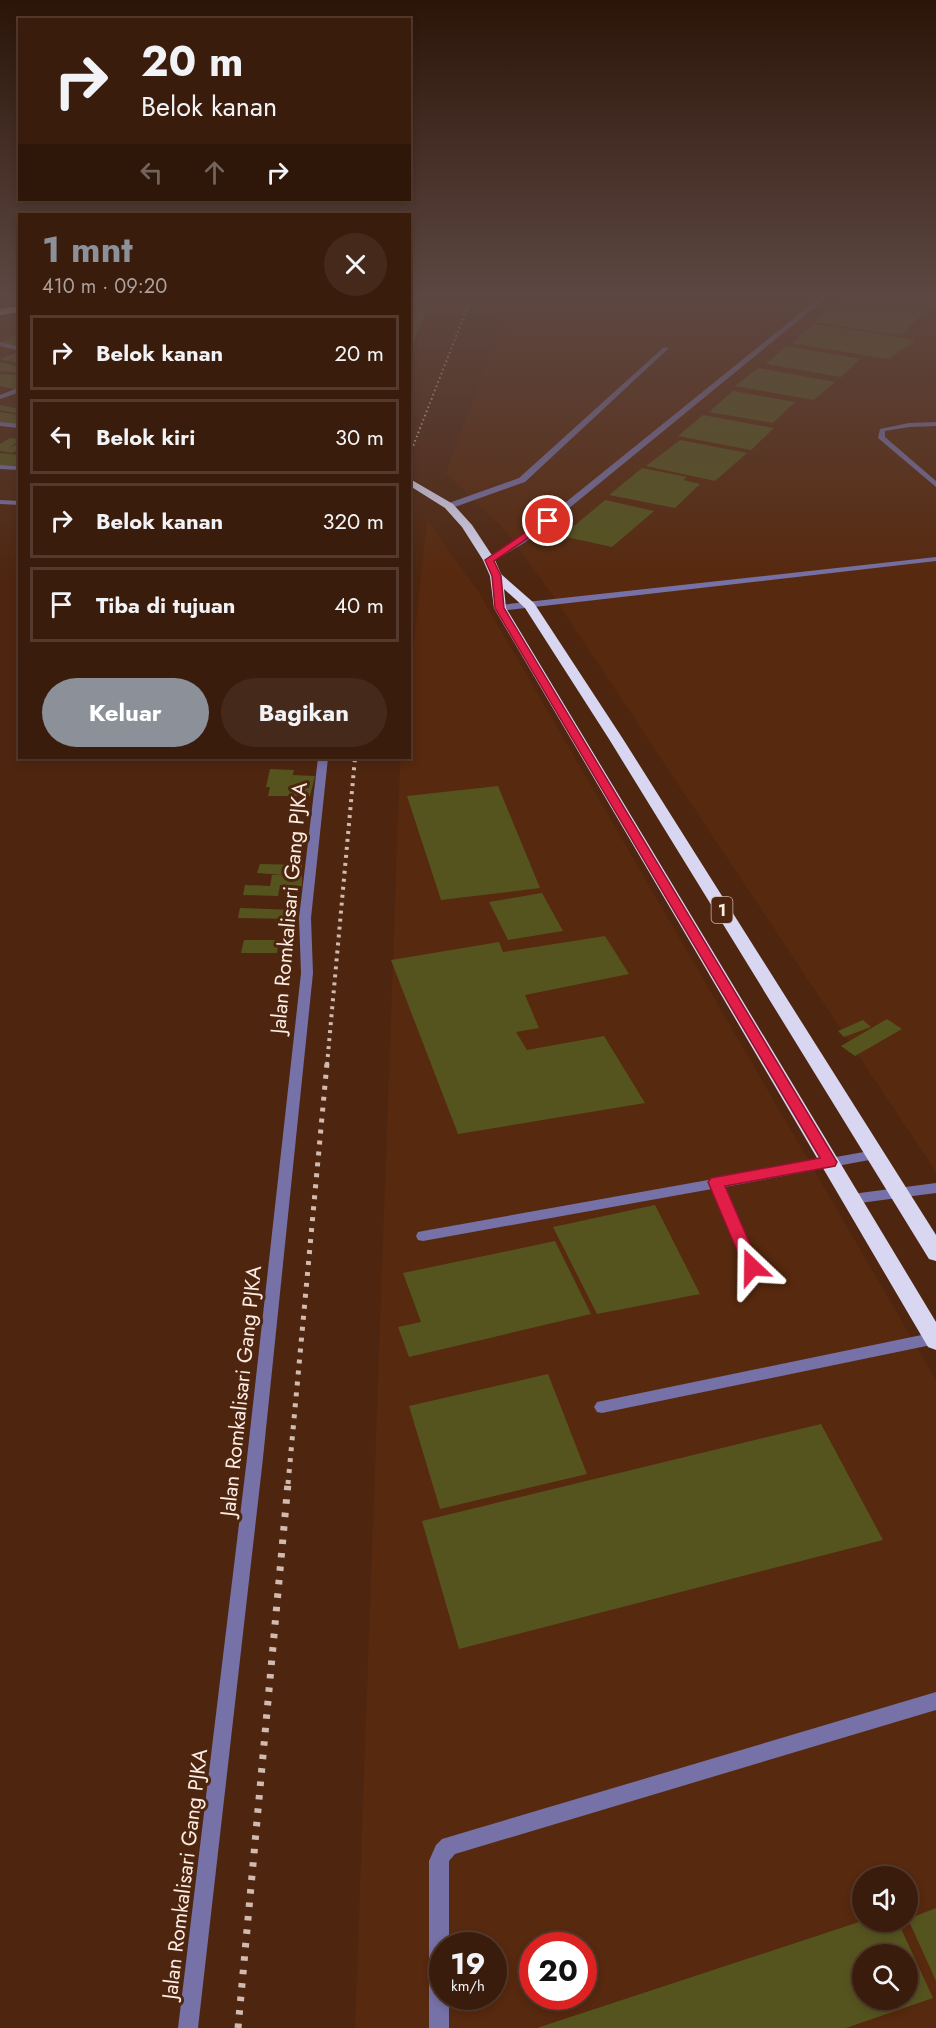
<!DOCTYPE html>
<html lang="id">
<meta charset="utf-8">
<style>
:root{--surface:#3a1c0c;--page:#45291a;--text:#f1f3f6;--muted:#aba19d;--line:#543a2d;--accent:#8c9099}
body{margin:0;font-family:Jost,sans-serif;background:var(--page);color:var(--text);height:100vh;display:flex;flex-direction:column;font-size:22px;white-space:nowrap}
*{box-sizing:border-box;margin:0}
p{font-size:20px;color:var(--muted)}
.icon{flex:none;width:33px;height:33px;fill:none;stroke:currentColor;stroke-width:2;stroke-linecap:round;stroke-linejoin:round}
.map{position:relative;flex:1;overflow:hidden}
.sheet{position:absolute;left:18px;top:213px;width:393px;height:546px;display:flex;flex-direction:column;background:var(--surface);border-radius:0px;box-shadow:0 3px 9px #0003,0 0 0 2px var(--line)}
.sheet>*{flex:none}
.banner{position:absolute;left:18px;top:18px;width:393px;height:183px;border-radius:0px;box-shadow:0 3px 9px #0003,0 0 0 2px var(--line);background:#3a1c0c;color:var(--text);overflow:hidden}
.tools{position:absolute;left:852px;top:1866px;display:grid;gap:12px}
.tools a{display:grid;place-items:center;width:66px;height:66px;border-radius:50%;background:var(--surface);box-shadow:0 3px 9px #0003,0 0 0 2px var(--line);font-size:30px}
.speed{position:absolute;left:429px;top:1932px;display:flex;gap:12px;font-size:30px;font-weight:700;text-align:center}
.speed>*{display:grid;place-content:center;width:78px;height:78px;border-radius:50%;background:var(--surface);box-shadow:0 3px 9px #0003,0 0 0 2px var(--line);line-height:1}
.speed small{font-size:15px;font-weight:400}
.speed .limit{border:9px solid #d22;background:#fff;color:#111}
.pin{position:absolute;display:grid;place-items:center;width:51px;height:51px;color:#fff;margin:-26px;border:3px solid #fff;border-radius:50%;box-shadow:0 2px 6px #0007}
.me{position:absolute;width:66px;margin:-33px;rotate:337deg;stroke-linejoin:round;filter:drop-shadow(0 0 4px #0008)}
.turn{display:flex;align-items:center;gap:21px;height:126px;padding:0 24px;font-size:27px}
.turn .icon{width:78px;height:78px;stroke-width:2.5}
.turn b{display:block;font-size:42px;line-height:51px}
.lanes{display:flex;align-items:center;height:57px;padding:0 24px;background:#0003;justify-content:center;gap:30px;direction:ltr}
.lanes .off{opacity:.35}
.round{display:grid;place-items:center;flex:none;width:63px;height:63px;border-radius:32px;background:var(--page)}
.overview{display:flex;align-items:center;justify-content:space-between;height:102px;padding:0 24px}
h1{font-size:36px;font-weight:700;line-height:45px;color:var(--accent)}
.primary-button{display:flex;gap:12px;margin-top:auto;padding:12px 24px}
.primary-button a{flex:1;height:69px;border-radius:36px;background:var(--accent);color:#fff;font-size:24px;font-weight:700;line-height:69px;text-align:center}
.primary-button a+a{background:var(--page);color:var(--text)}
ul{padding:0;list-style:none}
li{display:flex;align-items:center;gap:18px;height:75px;margin:0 12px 9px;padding:0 12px;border:3px solid var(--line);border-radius:0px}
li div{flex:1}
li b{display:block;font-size:22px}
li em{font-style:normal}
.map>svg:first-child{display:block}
</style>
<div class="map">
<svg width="936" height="2028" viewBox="0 0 936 2028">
<rect width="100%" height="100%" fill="#4e2610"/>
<!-- built -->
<path fill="#57290e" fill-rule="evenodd" d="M510 298H936V1172L555 599 506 531 446 473Z
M427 520 478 591 936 1380V2028H355L400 764 401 758H410V678ZM862 1876H908V1922H862ZM442 1946H494V1996H442ZM532 1946H584V1996H532ZM862 1954H908V2000H862Z"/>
<!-- building -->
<path fill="#55541f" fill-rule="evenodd" d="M843 298H936V300L901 335 814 322Z
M410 310H426L410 351Z
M815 324 915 340 889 359 791 343Z
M13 336 20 338V347L1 342 12 338 8 337Z
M786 346 860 359 841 377 766 364Z
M18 352 20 364 10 361 16 358 7 361 0 359Z
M0 362 20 367V373L0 371Z
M758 368 835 382 814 400 735 386Z
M0 374 20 375V387L14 389 0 386Z
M733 391 795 402 773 423 709 412Z
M0 405 20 409V414L0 410Z
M0 412 20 415V424L0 422Z
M703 415 774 428 751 450 678 436Z
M10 438 20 439 10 448 20 442V449L12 453 0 451V444Z
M680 440 747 453 715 481 646 466Z
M0 453 20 455V465H0Z
M642 468 687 477 683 480 700 484 675 508 609 495Z
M605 500 654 511 612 547 562 536Z
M270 769 294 770 291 782 293 775 315 776 310 796H268L270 787H266Z
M498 786 540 888 441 900 407 796Z
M260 864 302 865V886L280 885 278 896 243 895 245 885 270 886 272 875H284L257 873Z
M542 893 563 931 508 940 489 902Z
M240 908 294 910 292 919 238 918Z
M605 936 629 974 525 995 539 1028 516 1032 527 1050 604 1036 645 1103 458 1134 391 960 499 942 503 952Z
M244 940H279L277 953H241Z
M887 1019 902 1029 855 1056 841 1046Z
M863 1020 871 1027 844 1037 838 1031Z
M655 1205 700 1294 597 1314 553 1227Z
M555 1241 591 1314 409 1357 398 1327 421 1322 403 1273Z
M548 1374 587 1474 440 1509 409 1406Z
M821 1424 883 1540 459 1649 422 1521Z
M936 1908V1981L908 1919Z
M862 1921 898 1922 933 1998 846 2028H537ZM862 1954H908V2000H862Z"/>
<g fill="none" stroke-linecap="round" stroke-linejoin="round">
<!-- lane -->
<path fill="#7671a6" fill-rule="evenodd" d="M819 298H826L551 523 524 543 492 562H486V558L518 539 545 519Z
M664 347 669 348 525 482 452 508H446V504L519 478Z
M936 422V426L909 427 885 431V437L936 481V487L878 438 880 429 909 423Z
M936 557V561L500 611 496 608 500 605Z
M875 1150 880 1152 882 1155 880 1158 725 1187 759 1267 757 1271 752 1272 747 1271 745 1267 712 1189 423 1241 418 1240 416 1236 418 1232 423 1231Z
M936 1332V1344L602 1413 597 1412 594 1407 597 1402 602 1401Z
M936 1692V1710L455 1854 449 1861V1946H442V1996H449V2028H429V1861L436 1845 442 1839Z"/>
<!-- street -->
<path fill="#7671a6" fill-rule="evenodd" d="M0 342 20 347V351L0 346Z
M20 387V392L0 399V395Z
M0 422 20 424V428L0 426Z
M0 465 20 466V470L0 469Z
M0 500 20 501V505L0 504Z
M318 758H328L311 918 313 973 263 1458 198 2028H178L247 1458 301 973 299 918Z
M936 1183V1193L852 1204 847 1203 845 1199 847 1195 852 1194Z"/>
<!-- highway -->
<path fill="#d8d6f1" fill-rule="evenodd" d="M20 306V312L0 315V309Z
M410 479 453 504 472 525 495 560 501 574 534 603 623 739 936 1235V1261L929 1259 609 739 525 608 504 589 506 608 936 1322V1350L928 1347 494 608 490 576 483 560 462 527 445 508 410 486Z"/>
<!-- rail-far3 -->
<path stroke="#d1bbb0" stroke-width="2" stroke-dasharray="1.5 3" stroke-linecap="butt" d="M410 454 471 298"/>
<!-- rail-far2 -->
<path stroke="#d1bbb0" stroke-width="4" stroke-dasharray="3 5" stroke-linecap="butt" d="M327 1065 355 758"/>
<!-- rail-far1 -->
<path stroke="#d1bbb0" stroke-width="5" stroke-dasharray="4 7" stroke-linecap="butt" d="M288 1484 327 1063"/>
<!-- rail -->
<path stroke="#d1bbb0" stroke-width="7" stroke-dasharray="4.5 9" stroke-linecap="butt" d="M238 2028 288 1483"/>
</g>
<!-- sky -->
<linearGradient id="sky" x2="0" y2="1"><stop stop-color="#2b1509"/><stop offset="0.51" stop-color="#5d4742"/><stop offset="1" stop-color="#5d4742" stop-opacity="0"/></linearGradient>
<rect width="936" height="582" fill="url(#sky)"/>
<!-- route -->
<path fill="#e11d48" stroke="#92132f" stroke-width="1.5" d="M545 519 553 521 494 561 501 576 504 608 837 1162 835 1166 830 1167 725 1186 760 1267 758 1271 752 1273 746 1271 744 1267 708 1182 711 1178 820 1158 495 608 492 576 485 560Z"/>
<g text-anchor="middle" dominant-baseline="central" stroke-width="6" stroke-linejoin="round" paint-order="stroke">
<!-- shield labels -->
<rect fill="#4e2610" stroke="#c8b1a4" stroke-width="1.5" x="711.5" y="897" width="21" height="26" rx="4.5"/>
<g font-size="16" font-weight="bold" fill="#fcece4">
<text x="722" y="910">1</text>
</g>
<!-- near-street labels -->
<g font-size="21" fill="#fcece4" stroke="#4e2610">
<text transform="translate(289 908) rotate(-85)">Jalan Romkalisari Gang PJKA</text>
<text transform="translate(241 1391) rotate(-84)">Jalan Romkalisari Gang PJKA</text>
<text transform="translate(185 1874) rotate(-83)">Jalan Romkalisari Gang PJKA</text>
</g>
</g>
</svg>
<div class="tools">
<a><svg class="icon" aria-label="sound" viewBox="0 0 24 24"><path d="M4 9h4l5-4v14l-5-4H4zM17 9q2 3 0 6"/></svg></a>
<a><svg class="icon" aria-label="search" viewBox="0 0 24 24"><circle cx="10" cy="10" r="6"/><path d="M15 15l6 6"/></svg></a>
</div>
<div class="speed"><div>19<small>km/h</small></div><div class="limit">20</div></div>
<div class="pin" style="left:548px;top:521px;background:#d93025"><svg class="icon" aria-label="arrive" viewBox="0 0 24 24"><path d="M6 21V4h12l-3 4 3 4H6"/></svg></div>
<svg class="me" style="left:752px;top:1267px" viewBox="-20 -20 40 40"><path d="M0-17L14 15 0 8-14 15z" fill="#e11d48" stroke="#fff" stroke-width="4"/></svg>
<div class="banner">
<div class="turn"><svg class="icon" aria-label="right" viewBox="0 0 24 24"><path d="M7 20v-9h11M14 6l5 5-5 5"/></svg><div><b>20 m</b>Belok kanan</div></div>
<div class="lanes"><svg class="icon off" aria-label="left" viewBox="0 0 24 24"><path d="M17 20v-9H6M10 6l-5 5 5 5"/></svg><svg class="icon off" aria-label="ahead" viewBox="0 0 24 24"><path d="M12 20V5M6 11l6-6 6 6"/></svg><svg class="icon" aria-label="right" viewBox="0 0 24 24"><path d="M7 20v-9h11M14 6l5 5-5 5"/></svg></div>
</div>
<section class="sheet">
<div class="overview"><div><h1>1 mnt</h1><p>410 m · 09:20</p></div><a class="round"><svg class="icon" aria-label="close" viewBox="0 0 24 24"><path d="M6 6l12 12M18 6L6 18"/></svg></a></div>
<ul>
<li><svg class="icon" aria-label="right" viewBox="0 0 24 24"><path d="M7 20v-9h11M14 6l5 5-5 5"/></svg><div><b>Belok kanan</b></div><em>20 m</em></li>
<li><svg class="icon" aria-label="left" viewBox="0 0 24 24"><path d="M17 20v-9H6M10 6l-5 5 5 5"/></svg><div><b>Belok kiri</b></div><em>30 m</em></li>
<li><svg class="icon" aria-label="right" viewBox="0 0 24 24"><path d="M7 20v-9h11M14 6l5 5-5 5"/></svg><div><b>Belok kanan</b></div><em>320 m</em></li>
<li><svg class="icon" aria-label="arrive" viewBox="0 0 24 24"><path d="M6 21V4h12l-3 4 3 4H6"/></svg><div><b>Tiba di tujuan</b></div><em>40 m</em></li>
</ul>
<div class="primary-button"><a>Keluar</a><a>Bagikan</a></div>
</section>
</div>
